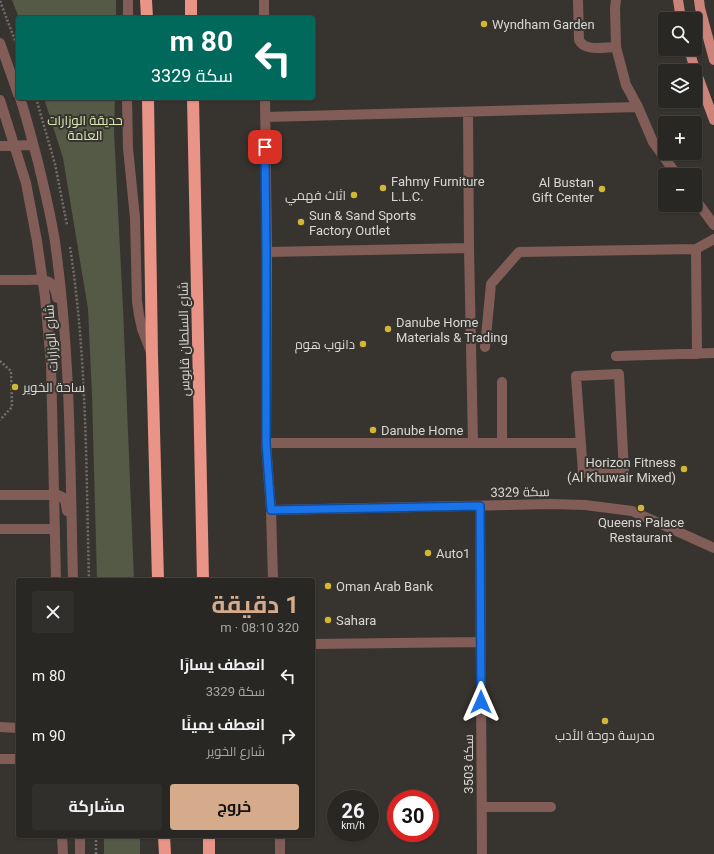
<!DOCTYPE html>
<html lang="ar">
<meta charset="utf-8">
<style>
:root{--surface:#292723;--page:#312f2b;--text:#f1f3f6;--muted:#a5a5a6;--line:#454441;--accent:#d6ab8b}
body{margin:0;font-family:Roboto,Cairo,sans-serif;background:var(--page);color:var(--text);direction:rtl;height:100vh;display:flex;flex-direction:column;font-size:15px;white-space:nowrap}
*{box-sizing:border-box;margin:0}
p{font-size:13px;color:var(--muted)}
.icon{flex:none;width:22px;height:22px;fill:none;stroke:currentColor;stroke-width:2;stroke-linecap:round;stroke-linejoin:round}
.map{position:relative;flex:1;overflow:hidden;direction:ltr}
.panel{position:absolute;left:16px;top:578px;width:299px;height:260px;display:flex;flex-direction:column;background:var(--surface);border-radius:4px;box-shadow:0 1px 3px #0004,0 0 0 1px var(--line);direction:rtl}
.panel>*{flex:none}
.banner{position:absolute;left:16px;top:16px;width:299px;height:84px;border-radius:4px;box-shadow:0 1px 3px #0004,0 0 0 1px var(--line);direction:rtl;background:#00695c;color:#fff;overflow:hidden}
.buttons{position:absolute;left:658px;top:12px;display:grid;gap:8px}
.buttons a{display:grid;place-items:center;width:44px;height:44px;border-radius:4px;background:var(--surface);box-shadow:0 1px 3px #0004,0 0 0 1px var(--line);font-size:20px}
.speed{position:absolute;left:327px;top:790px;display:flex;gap:8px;font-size:20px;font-weight:700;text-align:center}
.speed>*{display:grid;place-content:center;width:52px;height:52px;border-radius:50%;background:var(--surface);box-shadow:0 1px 3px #0004,0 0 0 1px var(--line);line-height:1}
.speed small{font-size:10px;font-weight:400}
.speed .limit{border:6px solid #d22;background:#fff;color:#111}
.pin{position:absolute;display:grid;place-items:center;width:34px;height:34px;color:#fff;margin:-17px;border-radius:8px;box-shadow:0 2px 6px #0006}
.me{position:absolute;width:44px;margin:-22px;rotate:0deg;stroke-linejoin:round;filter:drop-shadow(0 0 3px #0008)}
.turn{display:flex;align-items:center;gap:14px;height:84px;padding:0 16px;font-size:18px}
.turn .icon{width:52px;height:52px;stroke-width:2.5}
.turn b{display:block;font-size:28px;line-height:34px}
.round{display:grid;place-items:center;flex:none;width:42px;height:42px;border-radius:4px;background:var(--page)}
.overview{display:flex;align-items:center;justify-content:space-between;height:68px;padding:0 16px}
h1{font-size:24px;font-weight:700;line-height:30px;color:var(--accent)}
.primary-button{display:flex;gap:8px;margin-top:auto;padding:8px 16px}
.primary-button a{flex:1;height:46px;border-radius:4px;background:var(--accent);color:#111;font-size:16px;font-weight:700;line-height:46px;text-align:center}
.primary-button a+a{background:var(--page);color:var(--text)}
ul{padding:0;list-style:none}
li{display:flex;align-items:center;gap:12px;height:60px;padding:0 16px}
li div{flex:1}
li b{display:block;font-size:15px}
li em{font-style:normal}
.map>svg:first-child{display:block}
</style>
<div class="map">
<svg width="714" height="854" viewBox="0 0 714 854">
<rect width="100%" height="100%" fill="#37342f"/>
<!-- green -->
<path fill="#545a46" d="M12 0H116V18H19Z
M44 98H115L114 132 123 308 134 580H97L92 395 88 309 63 158Z
M104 836H140V854H104Z"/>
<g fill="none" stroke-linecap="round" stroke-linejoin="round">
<!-- path -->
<path stroke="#716f6a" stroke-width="2.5" stroke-dasharray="2 2" stroke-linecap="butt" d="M0 1 18 48
M36 98 55 164 67 225
M70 247C87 357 86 469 89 580
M0 361 11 371 12 407 0 420
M96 836V854"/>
<!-- minor -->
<path stroke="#825d58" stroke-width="10" d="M264 0V18
M578 0 579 40C585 52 604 47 616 47
M616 0 615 8 616 47 626 85 638 107 653 142 677 175
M128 18V0
M0 43 18 94
M20 98C27 119 32 140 38 162 44 188 51 215 55 242 71 354 70 467 73 580
M127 98 128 148 135 218 137 301 139 315 142 329 151 352
M265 98 267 252 266 443 271 510 273 580
M0 100 26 183 37 241 45 297 51 364 52 406 56 580
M468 112 469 248
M265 117 638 107
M0 146 33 145
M695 199 714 225
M696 249 697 354
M267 252 469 248 473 443
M0 280C9 280 17 280 26 280 42 279 55 278 57 298
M485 347 491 284 519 252 696 249 714 239
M616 356 714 353
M619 374 624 473H583L576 376Z
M502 382V443
M266 443H581
M0 495H58C66 497 66 504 67 511
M480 506 482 854
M271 510 551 504 585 505 632 511 714 548
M0 529H55
M313 644 481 642
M0 727 18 728
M0 759H18
M482 807H551
M62 836 63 854
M80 836V854
M280 836V854"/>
<!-- major -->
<path stroke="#cc847a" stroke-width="10" d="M678 0 681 19
M699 0 700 8 714 60
M689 49 693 63 714 120"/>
<!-- highway -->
<path stroke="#ea9387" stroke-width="12" d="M146 0 147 18
M191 0V18
M148 98 152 355 158 580
M193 98 203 580
M164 836 165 854
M209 836V854"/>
</g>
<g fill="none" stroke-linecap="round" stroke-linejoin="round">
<defs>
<path id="route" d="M265 147 266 252V443L271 510 480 506 481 702"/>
</defs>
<!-- route casing -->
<use href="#route" stroke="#114b97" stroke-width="10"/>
<!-- route -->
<use href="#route" stroke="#1a73e8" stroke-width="7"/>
</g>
<!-- markers -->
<g fill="#d2b635" stroke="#37342f" stroke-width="1.5">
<circle cx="484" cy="24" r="4"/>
<circle cx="383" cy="188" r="4"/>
<circle cx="602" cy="189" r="4"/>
<circle cx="354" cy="195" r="4"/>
<circle cx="301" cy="222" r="4"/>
<circle cx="388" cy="329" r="4"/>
<circle cx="363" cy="344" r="4"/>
<circle cx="15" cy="387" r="4"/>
<circle cx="373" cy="430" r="4"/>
<circle cx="684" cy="469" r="4"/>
<circle cx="641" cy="508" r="4"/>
<circle cx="428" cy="553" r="4"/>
<circle cx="328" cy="586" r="4"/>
<circle cx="328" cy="620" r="4"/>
<circle cx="605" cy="721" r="4"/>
</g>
<g text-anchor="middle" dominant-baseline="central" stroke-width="4" stroke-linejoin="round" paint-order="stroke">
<!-- poi labels -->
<g font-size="13" fill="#d8d7d3" stroke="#37342f" text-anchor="start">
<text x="492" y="24">Wyndham Garden</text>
<text x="391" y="181">Fahmy Furniture<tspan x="391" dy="15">L.L.C.</tspan></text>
<text x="594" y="182" text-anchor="end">Al Bustan<tspan x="594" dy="15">Gift Center</tspan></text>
<text x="346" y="195" text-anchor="end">اثاث فهمي</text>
<text x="309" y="215">Sun &amp; Sand Sports<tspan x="309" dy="15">Factory Outlet</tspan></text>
<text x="396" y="322">Danube Home<tspan x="396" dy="15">Materials &amp; Trading</tspan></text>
<text x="355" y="344" text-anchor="end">دانوب هوم</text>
<text x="23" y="387">ساحة الخوير</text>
<text x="381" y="430">Danube Home</text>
<text x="676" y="462" text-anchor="end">Horizon Fitness<tspan x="676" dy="15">(Al Khuwair Mixed)</tspan></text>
<text x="641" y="522" text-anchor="middle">Queens Palace<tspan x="641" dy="15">Restaurant</tspan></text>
<text x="436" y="553">Auto1</text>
<text x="336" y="586">Oman Arab Bank</text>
<text x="336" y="620">Sahara</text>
<text x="605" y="735" text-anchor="middle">مدرسة دوحة الأدب</text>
</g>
<!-- park labels -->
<g font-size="13" fill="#d9eab0" stroke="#37342f">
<text x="85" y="120">حديقة الوزارات<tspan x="85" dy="15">العامة</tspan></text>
</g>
<!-- street labels -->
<g font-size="13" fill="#d8d7d3" stroke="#37342f">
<text transform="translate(51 338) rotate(-94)">شارع الوزارات</text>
<text transform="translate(184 339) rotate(-91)">شارع السلطان قابوس</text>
<text transform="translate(520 492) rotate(-1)">سكة 3329</text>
<text transform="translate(468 764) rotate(-90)">سكة 3503</text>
</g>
</g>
</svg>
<div class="buttons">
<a><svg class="icon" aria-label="search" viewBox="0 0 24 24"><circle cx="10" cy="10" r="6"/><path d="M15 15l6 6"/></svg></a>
<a><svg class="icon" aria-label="layers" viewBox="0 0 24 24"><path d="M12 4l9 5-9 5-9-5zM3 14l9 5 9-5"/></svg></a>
<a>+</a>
<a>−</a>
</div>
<div class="speed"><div>26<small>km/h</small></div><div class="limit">30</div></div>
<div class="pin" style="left:265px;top:147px;background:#d93025"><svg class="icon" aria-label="arrive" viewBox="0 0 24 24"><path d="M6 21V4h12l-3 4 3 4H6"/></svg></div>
<svg class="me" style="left:481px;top:702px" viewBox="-20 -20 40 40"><path d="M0-17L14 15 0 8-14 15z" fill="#1a73e8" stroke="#fff" stroke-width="4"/></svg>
<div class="banner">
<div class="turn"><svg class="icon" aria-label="left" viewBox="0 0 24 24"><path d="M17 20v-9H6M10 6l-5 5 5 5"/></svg><div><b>80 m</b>سكة 3329</div></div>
</div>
<section class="panel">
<div class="overview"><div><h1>1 دقيقة</h1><p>320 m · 08:10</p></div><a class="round"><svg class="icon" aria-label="close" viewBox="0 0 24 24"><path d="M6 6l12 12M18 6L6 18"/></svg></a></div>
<ul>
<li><svg class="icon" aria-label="left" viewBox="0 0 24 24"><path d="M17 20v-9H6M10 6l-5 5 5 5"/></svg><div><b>انعطف يسارًا</b><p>سكة 3329</p></div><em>80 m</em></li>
<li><svg class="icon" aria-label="right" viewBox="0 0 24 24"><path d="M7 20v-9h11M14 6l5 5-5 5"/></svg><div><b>انعطف يمينًا</b><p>شارع الخوير</p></div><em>90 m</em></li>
</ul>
<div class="primary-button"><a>خروج</a><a>مشاركة</a></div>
</section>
</div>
